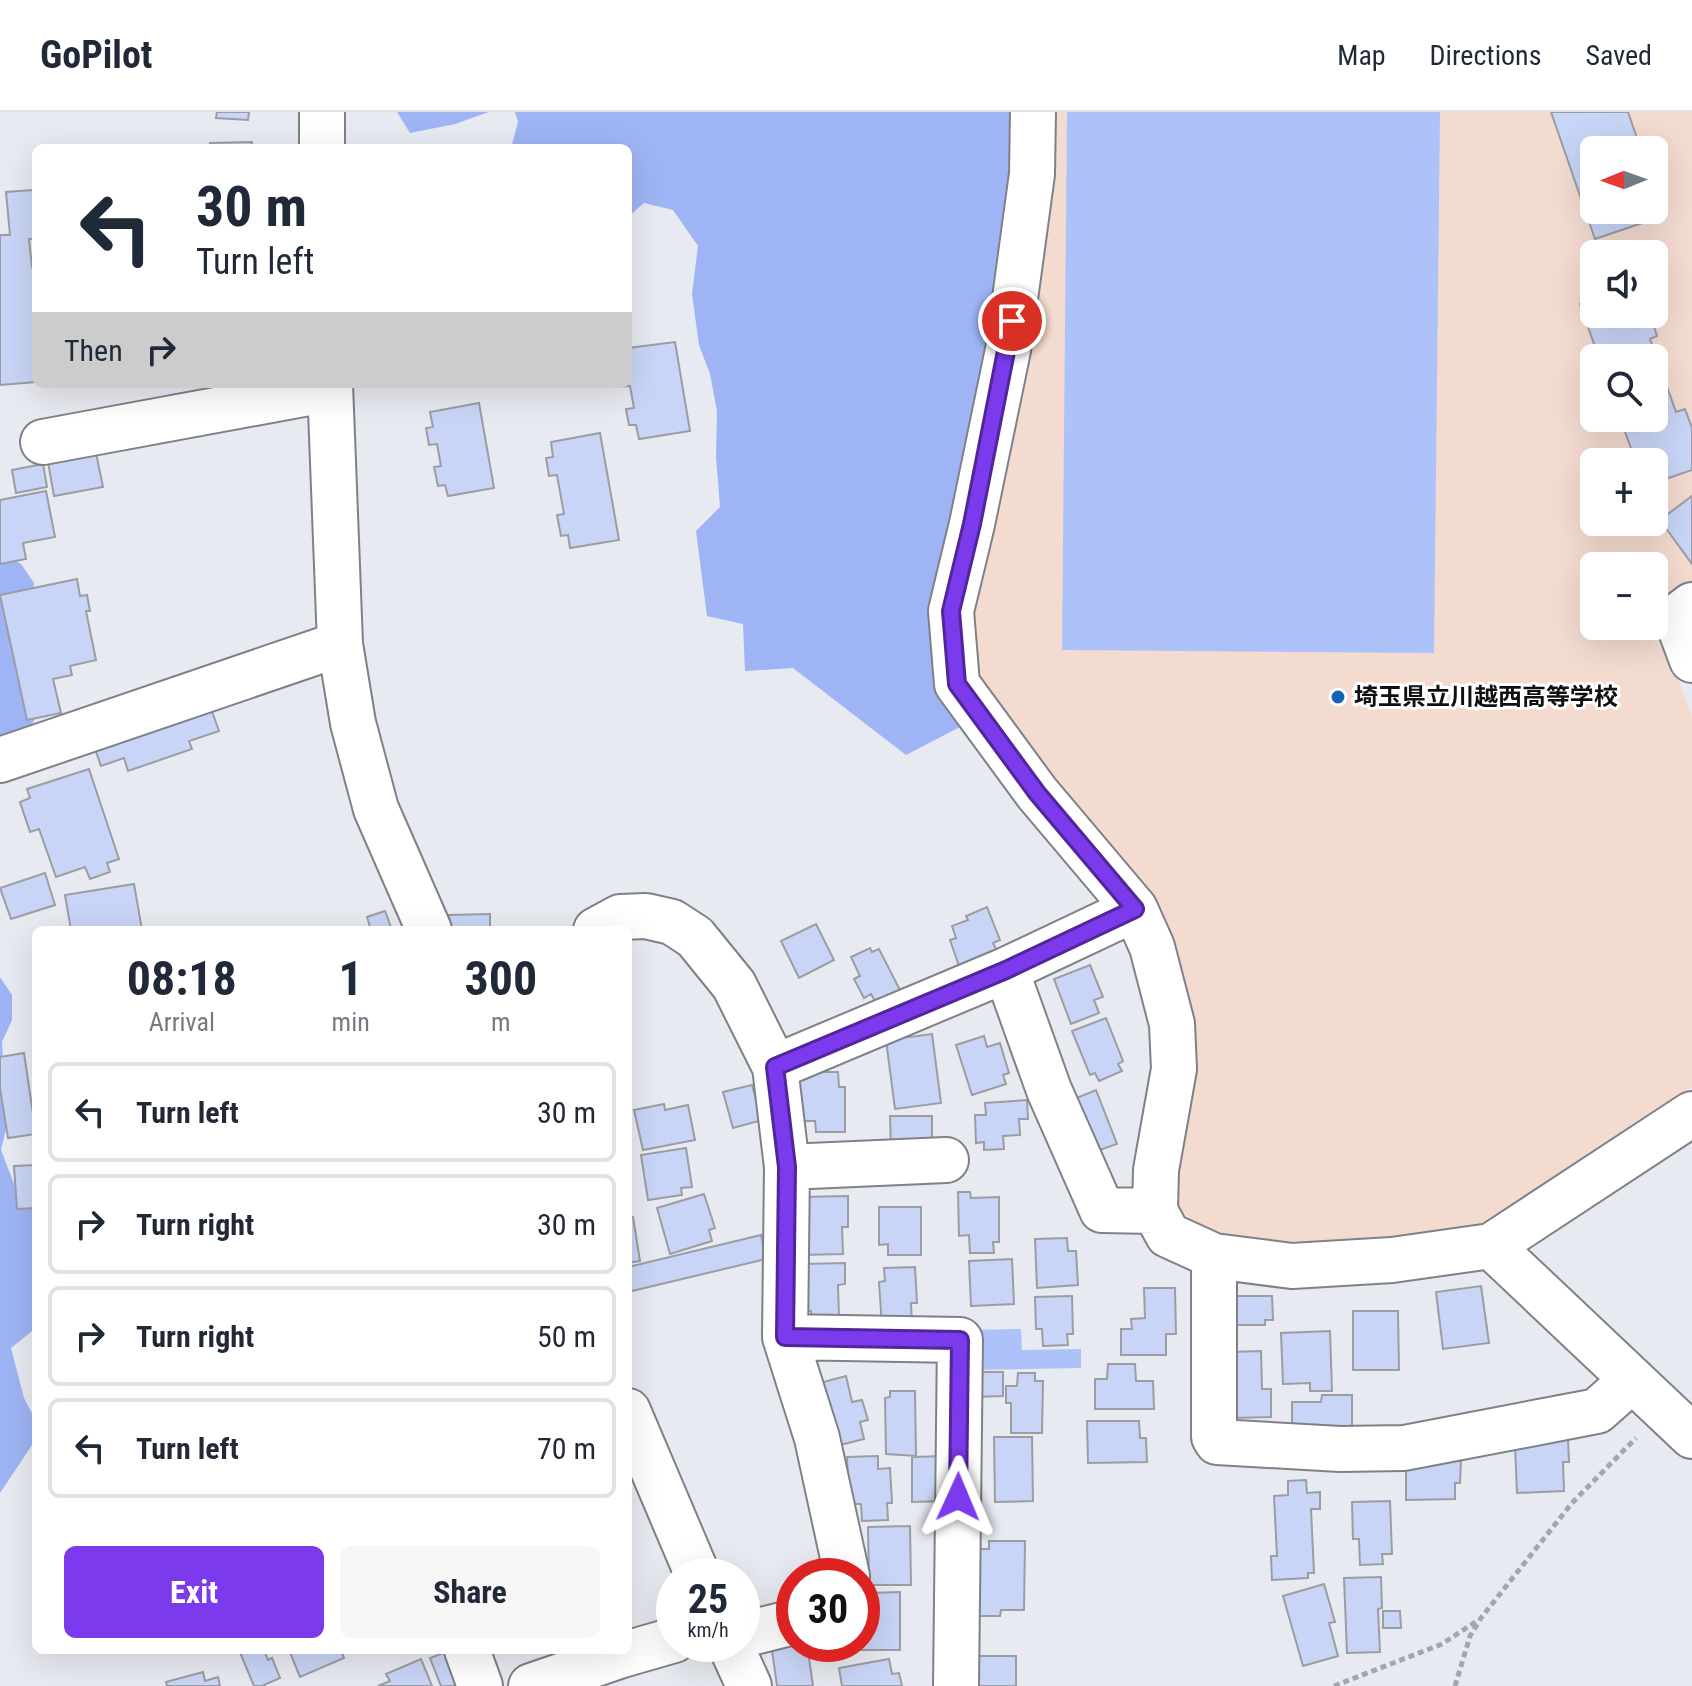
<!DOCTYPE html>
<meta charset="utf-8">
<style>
:root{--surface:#fff;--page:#f6f6f7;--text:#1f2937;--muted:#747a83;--line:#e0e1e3;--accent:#7c3aed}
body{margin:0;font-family:"Roboto Condensed","Noto Sans JP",sans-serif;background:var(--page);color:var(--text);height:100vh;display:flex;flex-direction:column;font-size:30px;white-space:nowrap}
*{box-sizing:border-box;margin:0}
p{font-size:26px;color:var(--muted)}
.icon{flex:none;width:44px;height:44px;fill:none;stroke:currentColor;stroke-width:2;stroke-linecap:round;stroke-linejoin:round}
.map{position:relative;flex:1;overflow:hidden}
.panel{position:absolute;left:32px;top:814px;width:600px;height:728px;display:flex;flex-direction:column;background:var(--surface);border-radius:12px;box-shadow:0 8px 32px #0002}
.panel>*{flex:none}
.banner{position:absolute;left:32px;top:32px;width:600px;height:244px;border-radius:12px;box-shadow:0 8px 32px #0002;background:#fff;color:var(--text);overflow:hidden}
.needle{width:52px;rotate:269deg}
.controls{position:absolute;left:1580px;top:24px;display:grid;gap:16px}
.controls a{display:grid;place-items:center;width:88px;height:88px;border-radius:12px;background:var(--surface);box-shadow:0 8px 32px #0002;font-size:40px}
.speed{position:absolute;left:656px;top:1446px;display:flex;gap:16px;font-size:40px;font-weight:700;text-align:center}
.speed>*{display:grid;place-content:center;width:104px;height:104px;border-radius:50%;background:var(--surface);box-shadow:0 8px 32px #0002;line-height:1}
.speed small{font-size:20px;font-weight:400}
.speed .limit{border:12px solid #d22;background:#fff;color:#111}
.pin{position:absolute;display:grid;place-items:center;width:68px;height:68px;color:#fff;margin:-34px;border:4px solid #fff;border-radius:50%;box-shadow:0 2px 8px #0007}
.me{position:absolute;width:88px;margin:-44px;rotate:1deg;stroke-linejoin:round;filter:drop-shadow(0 0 6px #0008)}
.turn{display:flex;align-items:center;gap:28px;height:168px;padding:0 32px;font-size:36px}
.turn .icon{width:104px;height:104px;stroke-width:2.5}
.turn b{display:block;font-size:56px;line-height:68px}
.then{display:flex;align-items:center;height:76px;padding:0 32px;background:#0003;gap:16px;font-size:30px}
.eta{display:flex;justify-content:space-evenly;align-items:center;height:136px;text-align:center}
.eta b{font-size:48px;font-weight:700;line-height:56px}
.button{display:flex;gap:16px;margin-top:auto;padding:16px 32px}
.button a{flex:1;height:92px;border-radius:12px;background:var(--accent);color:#fff;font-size:32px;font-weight:700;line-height:92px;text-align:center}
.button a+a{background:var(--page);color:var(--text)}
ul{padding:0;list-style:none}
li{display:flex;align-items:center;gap:24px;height:100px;margin:0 16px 12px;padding:0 16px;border:4px solid var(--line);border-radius:12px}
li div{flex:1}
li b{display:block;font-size:30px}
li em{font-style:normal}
header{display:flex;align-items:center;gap:48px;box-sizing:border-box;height:112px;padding:0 40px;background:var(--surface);border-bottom:2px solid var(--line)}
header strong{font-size:38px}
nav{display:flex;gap:44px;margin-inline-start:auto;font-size:28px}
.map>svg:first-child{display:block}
</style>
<header>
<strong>GoPilot</strong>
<nav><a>Map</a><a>Directions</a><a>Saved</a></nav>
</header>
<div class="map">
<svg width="1692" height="1574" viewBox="0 0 1692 1574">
<rect width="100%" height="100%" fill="#e8eaf1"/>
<!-- education -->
<path fill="#f3dbd0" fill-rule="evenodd" d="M1043 0H1692V470L1654 494V454H1594V514H1654V502L1692 605V975L1489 1111 1401 1128 1326 1136 1210 1128 1172 1089 1189 934 1043 663 976 563 970 509ZM1594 38H1654V98H1594ZM1594 142H1654V202H1594ZM1594 246H1654V306H1594ZM1594 350H1654V410H1594Z"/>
<!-- green -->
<path fill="#aec2fa" d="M1067 0H1440L1434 541 1062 538Z
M1021 1217 1022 1238 1081 1237V1256L972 1258 971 1218Z"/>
<!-- forest -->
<path fill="#9eb4f4" d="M397 0H489L455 12 410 21Z
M515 0H1015L1014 63 987 265 934 511 960 615 906 643 793 556 745 559 743 512 707 504 696 419 720 395 716 345 717 299 710 262 699 233 692 182 698 134 673 98 644 91 628 105V36H511L518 10Z
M0 437 5 443 21 452 34 471 30 504 49 566 28 625 0 634Z
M0 865 12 883V908L2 930 7 1013 1 1038 21 1090 36 1093V1216L11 1236 24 1286 36 1309V1327L0 1381Z"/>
<!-- building -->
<path fill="#c9d5f6" stroke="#9b9da3" stroke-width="2" d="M217 0H249L248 8 216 6Z
M1551 0H1628L1641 38H1594V98H1654V77L1663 104 1595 127Z
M252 30V36H210V31Z
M33 78 36 127H29L32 155 36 154V270L0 273V123H10L6 80Z
M1594 187V202H1650L1657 224 1650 227 1676 300 1685 297 1692 316V358L1654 371V350H1636L1620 306H1654V246H1599L1580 192Z
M675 230 690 319 639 327 636 313H629L626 297 634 296 630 274 622 275 621 272H628V236Z
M479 291 494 376 448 384 445 373 438 374 434 355 441 354 437 332 429 333 426 316 433 315 430 300Z
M600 321 619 428 570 436 568 423 561 424 557 403 564 402 557 363 549 364 546 346 553 345 551 330Z
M96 341 103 375 54 384 48 350Z
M43 352 47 375 16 381 12 358Z
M46 379 55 425 23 431 26 447 0 452V388Z
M1692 384V452L1660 408Z
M77 467 80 484 87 483 90 499H86L96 548 70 554 72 563 53 567 61 601 27 608 0 483Z
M209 591 219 619 189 629 192 637 128 659 124 646 101 654 93 631Z
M89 657 119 747 107 751 110 760 90 767 85 755 56 765 39 717 30 720 20 690 30 686 27 677Z
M45 761 55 793 11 807 0 776Z
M134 772 142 818H71L65 783Z
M987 795 1000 828 993 831 996 837 991 840 995 849 959 854 950 828 956 826 952 814 968 808 966 804Z
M385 799 392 818H371L367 805Z
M490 802V817L449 818V803Z
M816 812 834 848 799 866 781 829Z
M870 836 872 840 879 837 901 880 883 890 881 886 875 889 871 882 864 886 854 867 860 864 851 845Z
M1090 853 1103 885 1094 888 1099 901 1071 912 1054 867Z
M1106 906 1123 949 1118 952 1122 959 1099 969 1095 961 1090 963 1072 919Z
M932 922 941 991 895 997 886 928Z
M984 924 987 935 1000 931 1009 961 1003 963 1006 972 972 983 956 933Z
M24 941 36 1022 8 1026 0 976V945Z
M796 960H838L839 975H845V1020H816L815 1009H796Z
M752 973 762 1008 733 1016 723 980Z
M1096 978 1117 1032 1094 1040 1067 990Z
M1027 988 1028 1007H1019L1020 1023 1003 1024 1004 1037 984 1038V1030L976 1031 975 1003H986L985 991Z
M664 992 665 998 688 993 695 1028 643 1038 634 998Z
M890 1004H932V1035L891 1037Z
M686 1036 692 1075 681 1076 682 1083 648 1088 641 1043Z
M36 1053V1096L17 1097 14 1054Z
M958 1080H970L971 1086 999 1085V1130H993L994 1141H970L969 1123 959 1124Z
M704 1082 715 1116 709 1118 712 1129 670 1142 657 1096Z
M848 1084V1115H842L843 1142 801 1143V1085Z
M879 1095H921V1143H888V1132L879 1133Z
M633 1105 640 1149 628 1151V1106Z
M761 1123 766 1147 628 1180V1155Z
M1067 1126 1068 1139H1076L1078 1173 1037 1176 1035 1127Z
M1012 1147 1014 1192 971 1194 969 1149Z
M845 1151V1172L838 1173 839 1205 811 1206V1199H803V1152Z
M915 1155 917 1191H911L912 1213 882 1215 879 1170 885 1169 884 1156Z
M1481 1174 1489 1231 1443 1237 1436 1180Z
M1144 1176H1175L1176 1222H1166V1243H1121V1217H1132L1131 1207 1145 1206Z
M1072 1184 1073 1222H1067L1068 1233 1043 1234 1042 1217H1036L1035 1185Z
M1228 1184H1272L1273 1208H1265V1213H1228Z
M1353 1199H1398L1399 1258H1353Z
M1330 1219 1332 1279H1310V1271L1283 1272 1281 1221Z
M1261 1239 1262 1277H1271V1305L1232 1306 1231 1240Z
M1108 1252H1135L1136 1269H1153L1154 1297H1095V1267H1107Z
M974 1260H1003V1284L974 1285Z
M1018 1261H1035V1269H1043L1042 1321H1011V1291H1006V1274H1017Z
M846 1264 852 1290 862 1288 868 1308 860 1310 864 1327 836 1334 820 1271Z
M890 1279H915L916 1344 886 1342 885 1286 890 1285Z
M1322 1283H1352V1325H1292V1290H1321Z
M1087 1309H1139L1140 1326H1146L1147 1350 1088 1351Z
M994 1325H1032L1033 1389 995 1390Z
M1568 1327 1569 1350H1563L1564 1379 1517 1381 1515 1333Z
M1406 1343 1434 1349H1461L1460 1371H1455V1387L1406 1388Z
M878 1344V1357L890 1356 892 1391H887L888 1408 862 1409 861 1392H849L847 1345Z
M944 1344 945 1389 912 1390V1345Z
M1306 1368 1307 1381 1320 1380V1397H1311L1314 1461H1308V1466L1272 1468 1271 1444H1277L1274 1384 1288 1383V1369Z
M1390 1389 1392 1442H1382L1383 1452 1360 1453 1359 1427H1353L1352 1390Z
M910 1414 911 1473H869L868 1415Z
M989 1429H1025L1024 1498H1001L1000 1504H972L973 1437H989Z
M1381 1465 1382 1496 1378 1497 1380 1540 1347 1541 1344 1466Z
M1324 1472 1335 1510 1329 1511 1338 1544 1303 1554 1283 1484Z
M900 1480V1538H859V1532H862L863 1502 870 1501V1481Z
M1383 1499H1400L1401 1516H1383Z
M771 1531 807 1532 813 1574H777Z
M239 1538H264L268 1548 272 1546 280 1566 262 1574H254Z
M289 1538H341L344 1546 300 1565Z
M451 1538 459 1574H441L430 1546Z
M972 1544H1016V1574H973Z
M421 1547 432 1574H378L390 1569 386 1562Z
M889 1547 892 1562 899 1561 902 1574H842L839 1556Z
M203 1560 205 1569 218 1565 220 1574H167L166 1570Z"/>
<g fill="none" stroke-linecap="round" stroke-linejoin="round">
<defs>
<path id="minor" d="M1033 0 1032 62 1008 238 972 412 951 499 957 572 1037 681 1135 797 1152 835 1172 912 1174 957 1156 1058 1155 1099
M322 36V0
M330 272 340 532 353 611 376 697 429 818
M43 330 330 277
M1692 493 1676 505 1692 548
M0 648 340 532
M596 818 620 805 646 804 672 810 695 825 734 873 775 955 787 1055 785 1225 960 1228 956 1574
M1006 858 1135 797
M775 955 1006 858 1049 978 1102 1098 1155 1099 1168 1123 1214 1144 1292 1154 1392 1148 1491 1134 1692 1324
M787 1055 946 1048
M1491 1134 1692 1002
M1214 1144V1325L1217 1330 1340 1337 1404 1336 1597 1299 1632 1268
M785 1225 817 1326 847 1464
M628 1299 698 1464
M742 1523 794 1510
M730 1532 749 1574
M467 1538 480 1574
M531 1574 622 1543 674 1528"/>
</defs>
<!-- minor casing -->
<use href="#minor" stroke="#7f8187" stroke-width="48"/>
<!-- path -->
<path stroke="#a5a6ac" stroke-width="5" stroke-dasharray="6 4" stroke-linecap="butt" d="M1334 1574 1442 1532 1477 1509
M1455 1574 1470 1524 1481 1506 1572 1391 1636 1326"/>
<!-- minor -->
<use href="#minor" stroke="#fff" stroke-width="44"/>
</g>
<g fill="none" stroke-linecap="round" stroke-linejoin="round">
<defs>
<path id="route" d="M958 1385 960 1228 785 1225 787 1055 775 955 1006 858 1135 797 1037 681 957 572 951 499 972 412 1012 209"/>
</defs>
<!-- route casing -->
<use href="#route" stroke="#51269a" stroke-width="20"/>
<!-- route -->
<use href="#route" stroke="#7c3aed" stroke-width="14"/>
</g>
<!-- markers -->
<circle fill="#1263b1" stroke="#fff" stroke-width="3" cx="1338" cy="585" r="8"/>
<g text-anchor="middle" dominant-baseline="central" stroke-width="6" stroke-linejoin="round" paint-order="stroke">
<!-- poi labels -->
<g font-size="24" font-weight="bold" fill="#0f1012" stroke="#fff" text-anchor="start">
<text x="1354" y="585">埼玉県立川越西高等学校</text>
</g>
</g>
</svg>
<div class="controls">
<a><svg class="needle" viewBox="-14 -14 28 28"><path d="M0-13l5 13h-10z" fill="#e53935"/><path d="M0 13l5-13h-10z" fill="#747a83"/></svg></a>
<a><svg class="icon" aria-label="sound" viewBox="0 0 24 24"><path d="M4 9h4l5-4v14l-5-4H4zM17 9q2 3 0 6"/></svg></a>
<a><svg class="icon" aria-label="search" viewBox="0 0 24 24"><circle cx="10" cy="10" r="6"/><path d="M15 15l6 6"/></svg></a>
<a>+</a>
<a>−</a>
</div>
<div class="speed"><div>25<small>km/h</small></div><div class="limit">30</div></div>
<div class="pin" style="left:1012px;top:209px;background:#d93025"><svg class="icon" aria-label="arrive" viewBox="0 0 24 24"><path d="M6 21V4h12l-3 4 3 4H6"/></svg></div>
<svg class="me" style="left:958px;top:1385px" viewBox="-20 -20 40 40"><path d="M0-17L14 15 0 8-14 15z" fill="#7c3aed" stroke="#fff" stroke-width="4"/></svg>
<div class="banner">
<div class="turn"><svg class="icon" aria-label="left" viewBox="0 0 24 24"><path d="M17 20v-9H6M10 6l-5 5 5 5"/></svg><div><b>30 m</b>Turn left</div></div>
<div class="then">Then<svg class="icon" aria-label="right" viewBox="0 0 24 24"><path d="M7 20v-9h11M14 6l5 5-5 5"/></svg></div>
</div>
<section class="panel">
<div class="eta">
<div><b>08:18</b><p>Arrival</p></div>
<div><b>1</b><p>min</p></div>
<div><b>300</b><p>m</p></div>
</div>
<ul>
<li><svg class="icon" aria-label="left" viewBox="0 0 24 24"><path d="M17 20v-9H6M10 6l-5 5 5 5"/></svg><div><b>Turn left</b></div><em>30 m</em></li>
<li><svg class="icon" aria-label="right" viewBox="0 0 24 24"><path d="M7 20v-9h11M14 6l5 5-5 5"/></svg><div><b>Turn right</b></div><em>30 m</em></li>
<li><svg class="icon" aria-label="right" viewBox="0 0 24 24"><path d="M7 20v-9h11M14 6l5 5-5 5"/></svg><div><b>Turn right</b></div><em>50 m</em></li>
<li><svg class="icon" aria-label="left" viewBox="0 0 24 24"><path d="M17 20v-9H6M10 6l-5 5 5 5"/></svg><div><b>Turn left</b></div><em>70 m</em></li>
</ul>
<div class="button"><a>Exit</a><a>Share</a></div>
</section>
</div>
